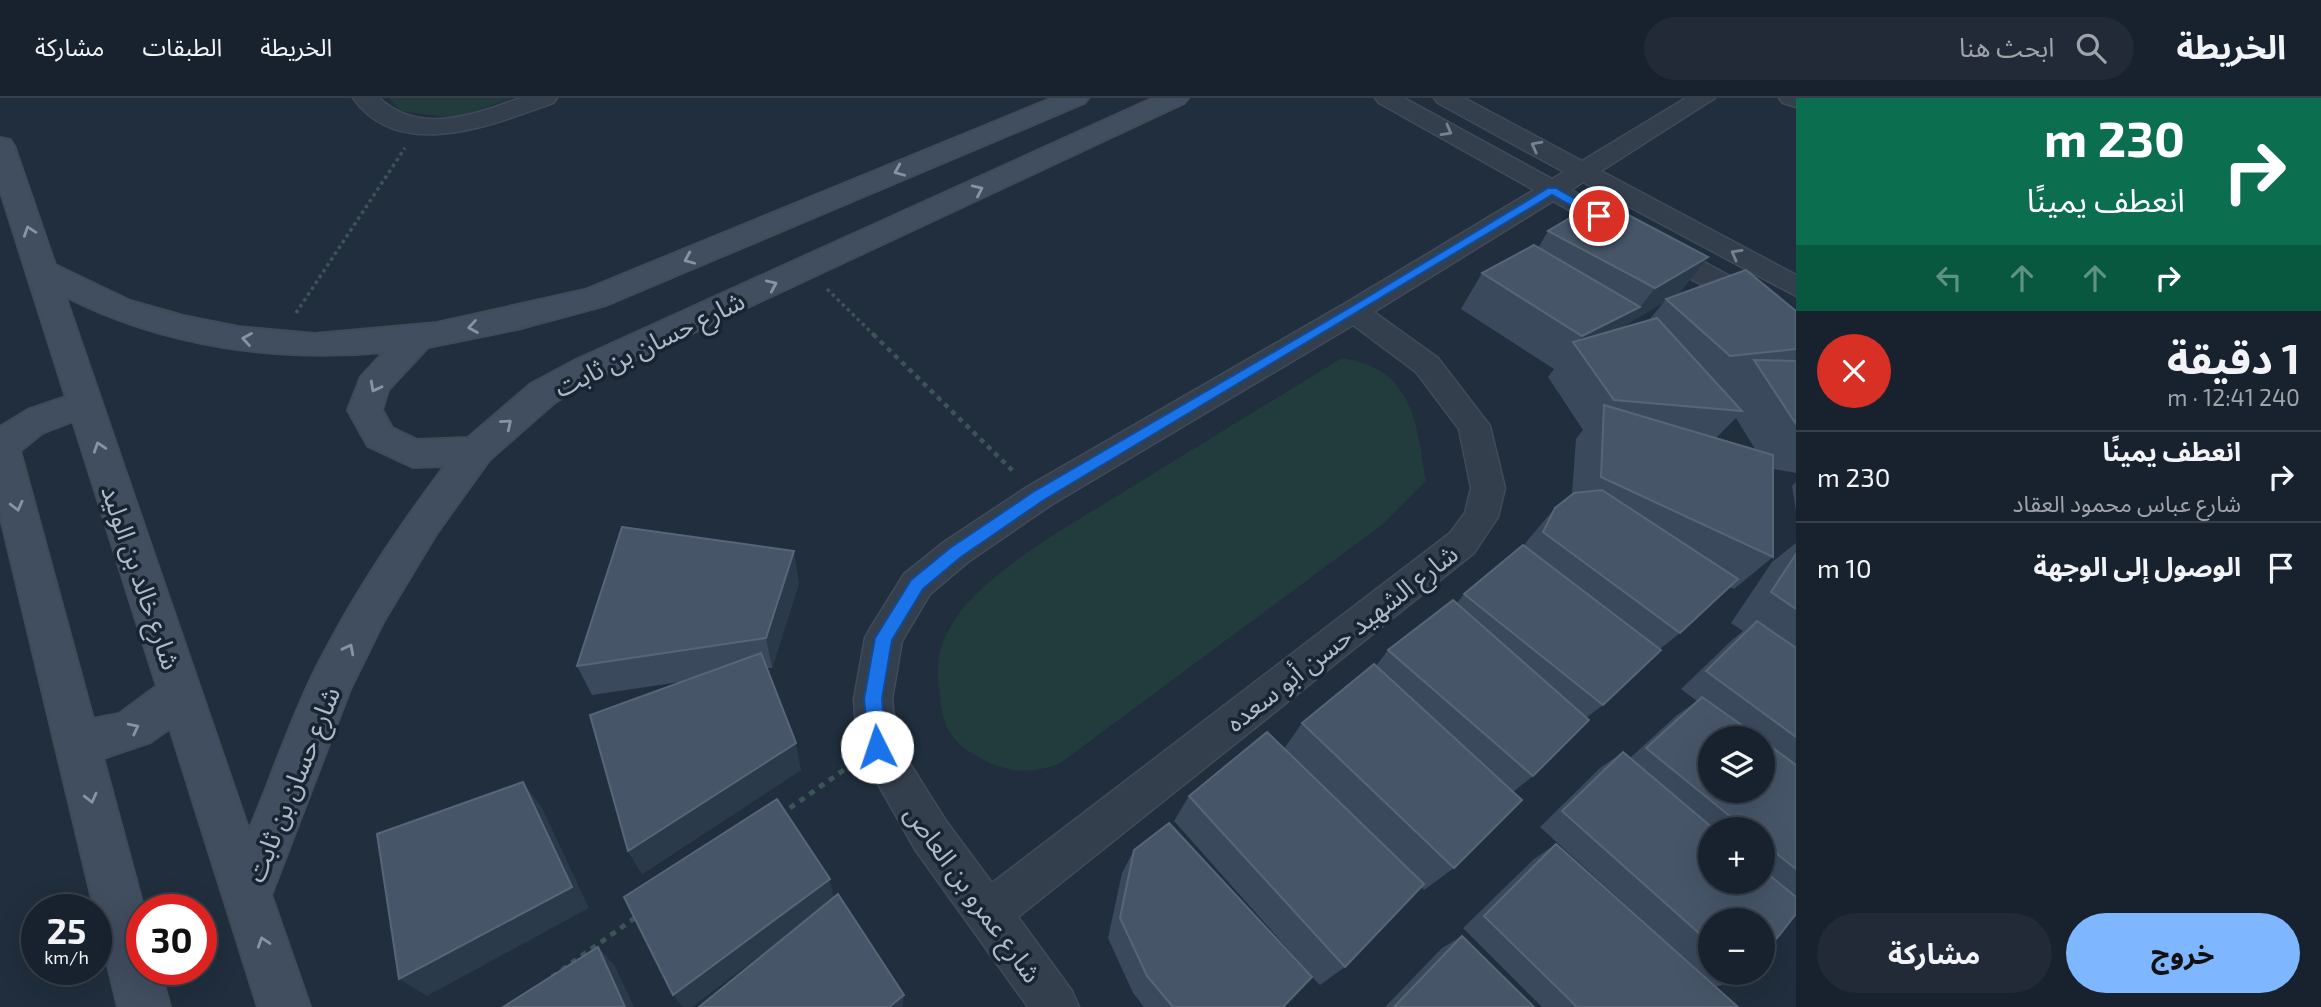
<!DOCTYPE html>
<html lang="ar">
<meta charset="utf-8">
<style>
:root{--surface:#18222e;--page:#212a36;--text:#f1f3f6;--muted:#9fa4aa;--line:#363f4a;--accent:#7eb6ff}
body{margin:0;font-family:"Exo 2","Noto Sans Arabic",sans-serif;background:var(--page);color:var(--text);direction:rtl;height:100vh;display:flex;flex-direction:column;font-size:26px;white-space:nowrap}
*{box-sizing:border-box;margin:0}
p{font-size:23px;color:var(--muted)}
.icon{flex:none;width:38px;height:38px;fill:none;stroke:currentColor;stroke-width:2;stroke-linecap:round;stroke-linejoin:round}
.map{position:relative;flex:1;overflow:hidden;direction:ltr}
.details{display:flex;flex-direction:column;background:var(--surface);width:525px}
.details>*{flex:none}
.guide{background:#0b6e4f;color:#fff;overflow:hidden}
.controls{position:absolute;left:1698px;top:628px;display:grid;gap:14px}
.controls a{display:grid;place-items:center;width:77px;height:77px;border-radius:50%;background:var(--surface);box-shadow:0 7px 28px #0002,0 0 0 2px var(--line);font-size:35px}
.speed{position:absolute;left:21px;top:796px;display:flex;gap:14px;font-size:35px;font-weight:700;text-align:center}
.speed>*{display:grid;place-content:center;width:91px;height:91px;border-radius:50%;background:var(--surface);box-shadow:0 7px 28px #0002,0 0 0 2px var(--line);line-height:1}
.speed small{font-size:18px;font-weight:400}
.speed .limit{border:10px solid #d22;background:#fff;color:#111}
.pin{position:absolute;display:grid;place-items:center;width:60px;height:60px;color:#fff;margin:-30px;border:4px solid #fff;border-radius:50%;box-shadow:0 2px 7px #0007}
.me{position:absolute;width:77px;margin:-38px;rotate:356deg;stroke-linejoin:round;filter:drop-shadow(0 0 5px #0008)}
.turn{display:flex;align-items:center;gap:24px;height:147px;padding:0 21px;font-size:32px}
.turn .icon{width:91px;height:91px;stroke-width:2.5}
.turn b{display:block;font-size:49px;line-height:60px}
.lanes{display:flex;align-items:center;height:66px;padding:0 21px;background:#0003;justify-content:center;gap:35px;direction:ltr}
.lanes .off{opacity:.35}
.round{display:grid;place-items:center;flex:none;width:74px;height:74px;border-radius:37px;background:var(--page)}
.head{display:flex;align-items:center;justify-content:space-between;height:119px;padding:0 21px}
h1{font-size:42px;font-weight:700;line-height:52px}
.button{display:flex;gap:14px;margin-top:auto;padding:14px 21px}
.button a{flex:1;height:80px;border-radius:42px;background:var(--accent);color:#111;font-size:28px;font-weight:700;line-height:80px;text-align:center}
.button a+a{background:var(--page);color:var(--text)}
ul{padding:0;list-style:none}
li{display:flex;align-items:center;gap:21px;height:91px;padding:0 21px;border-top:2px solid var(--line)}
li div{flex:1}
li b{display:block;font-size:26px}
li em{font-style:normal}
header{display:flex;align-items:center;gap:42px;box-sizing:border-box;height:98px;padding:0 35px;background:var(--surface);border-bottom:2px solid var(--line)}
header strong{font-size:33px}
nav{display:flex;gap:38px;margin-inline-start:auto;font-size:24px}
.search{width:490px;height:63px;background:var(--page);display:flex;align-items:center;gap:18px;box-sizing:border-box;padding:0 24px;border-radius:38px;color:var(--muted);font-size:26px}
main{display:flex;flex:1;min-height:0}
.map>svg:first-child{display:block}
</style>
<header>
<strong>الخريطة</strong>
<div class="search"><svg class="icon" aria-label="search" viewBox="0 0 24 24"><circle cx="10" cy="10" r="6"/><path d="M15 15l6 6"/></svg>ابحث هنا</div>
<nav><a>الخريطة</a><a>الطبقات</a><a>مشاركة</a></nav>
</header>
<main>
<section class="details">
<div class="guide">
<div class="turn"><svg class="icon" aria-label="right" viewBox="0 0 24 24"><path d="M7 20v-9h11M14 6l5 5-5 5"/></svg><div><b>230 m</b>انعطف يمينًا</div></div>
<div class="lanes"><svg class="icon off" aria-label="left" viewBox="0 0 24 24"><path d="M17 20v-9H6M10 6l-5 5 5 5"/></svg><svg class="icon off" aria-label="ahead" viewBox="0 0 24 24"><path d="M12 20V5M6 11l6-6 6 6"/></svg><svg class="icon off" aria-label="ahead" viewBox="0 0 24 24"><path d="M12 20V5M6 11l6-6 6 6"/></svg><svg class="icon" aria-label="right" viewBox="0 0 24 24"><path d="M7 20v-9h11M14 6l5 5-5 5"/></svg></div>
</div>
<div class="head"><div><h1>1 دقيقة</h1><p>240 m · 12:41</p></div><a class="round" style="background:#d93025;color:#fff"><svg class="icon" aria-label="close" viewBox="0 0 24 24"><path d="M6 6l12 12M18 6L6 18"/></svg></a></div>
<ul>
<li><svg class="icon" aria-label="right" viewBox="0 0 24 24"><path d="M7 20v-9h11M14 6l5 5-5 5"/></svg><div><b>انعطف يمينًا</b><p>شارع عباس محمود العقاد</p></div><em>230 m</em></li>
<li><svg class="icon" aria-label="arrive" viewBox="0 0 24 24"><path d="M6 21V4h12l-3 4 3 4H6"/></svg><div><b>الوصول إلى الوجهة</b></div><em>10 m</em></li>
</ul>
<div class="button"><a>خروج</a><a>مشاركة</a></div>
</section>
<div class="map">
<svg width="1796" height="909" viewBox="0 0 1796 909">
<rect width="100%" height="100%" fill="#202e3d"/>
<!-- green -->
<path fill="#223c3e" d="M389 0H512L455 20 400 13Z
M1342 260C1413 271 1416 322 1426 383L1383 426 1059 666C1025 677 1005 675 973 656 951 643 943 627 940 601 936 565 936 551 956 520 986 473 1077 423 1125 393 1197 349 1270 304 1342 260Z"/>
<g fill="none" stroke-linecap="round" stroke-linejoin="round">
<defs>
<path id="street" d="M353 0H379C412 30 452 23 492 10 502 7 513 1 524 0 534 0 546 0 557 0L553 5C494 26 399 66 353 0Z
M1375 0H1404L1552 81 1564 74 1438 5 1434 0H1464L1582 63 1686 0H1715L1601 73 1796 177V198L1583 84 1571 92 1750 189 1796 221V245L1786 242 1730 203 1553 103 1374 214 1438 260 1490 328 1505 390 1498 419 1474 455 1018 819 1072 893 1079 909H1028L916 753 857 649 854 601 865 540 871 529 904 476 944 444 1027 389 1344 206 1534 92 1379 5ZM1353 227 1416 274 1459 331 1471 390 1465 415 1450 435 992 785 946 723 897 645 892 601 902 543 930 496 968 464 1051 407Z
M1779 0H1796V9L1783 5Z"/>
<path id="secondary" d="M1053 0H1088L1084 5 606 207 517 231 428 249 388 292 382 312 392 330 417 342 468 340 531 286 576 262 1154 0H1188L1184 5 600 278 555 304 489 362 436 436 383 524 350 591 271 797 310 909H258L170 630 150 644 103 660 144 812 142 872H160L170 909H118L0 416V329L28 312 66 299 0 91V40L10 42 14 48 55 167 130 203 183 218 238 229 315 236 437 225 585 192ZM65 198C163 248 276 264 384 254L361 279 348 312 368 348 413 369 445 368C396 433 350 502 314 575 289 626 271 681 249 733ZM73 323 157 588 119 616 93 621 20 353 42 335Z"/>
</defs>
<!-- street casing -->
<use href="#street" stroke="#404b59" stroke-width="3"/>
<!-- secondary casing -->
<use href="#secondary" stroke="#404b59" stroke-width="4"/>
<!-- path-far2 -->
<path stroke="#3b5556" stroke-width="3.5" stroke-dasharray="3.5 3.5" stroke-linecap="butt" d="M827 191 875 238
M296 215 405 50"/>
<!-- path-far1 -->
<path stroke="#3b5556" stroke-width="4.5" stroke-dasharray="5 5" stroke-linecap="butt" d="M873 236 1016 376"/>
<!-- path -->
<path stroke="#3b5556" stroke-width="5" stroke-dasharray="6 6" stroke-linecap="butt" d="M780 717 848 669
M201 821 210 816
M552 879 639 817"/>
<!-- street -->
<use href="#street" fill="#343f4d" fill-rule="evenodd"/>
<!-- secondary -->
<use href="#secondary" fill="#414e60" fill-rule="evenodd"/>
</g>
<!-- wall -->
<path fill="#3a4a5c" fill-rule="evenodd" d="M1548 133 1680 195 1675 198 1796 213V375L1773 371V459L1734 491 1729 489 1680 535 1660 551 1603 607 1586 620 1533 678 1513 694 1454 770 1424 792 1421 789 1345 869 1320 887 1312 879 1283 909H1144L1133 895 1108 840 1122 775 1134 752 1310 876 1174 723 1189 698 1284 651 1302 625 1376 568 1388 552 1456 506 1464 496 1524 448 1527 443 1555 410 1572 396 1576 341 1583 332 1548 279 1554 271 1461 211 1482 175 1538 150ZM1663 205 1649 222 1624 229 1627 226ZM1736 320 1755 351 1716 340Z
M1796 384V413L1792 388Z
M1796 445V816L1710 822V875H1749L1747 878 1716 889 1540 729 1600 670 1623 654 1630 660 1677 617 1697 603 1681 591 1732 542 1743 533 1731 525 1772 464ZM1710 640H1762V693ZM1710 732H1762V784Z
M799 485 772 570H767L801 672 642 776 628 753 680 584 592 597 577 568Z
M1556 746 1738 909H1542L1463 830 1534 761Z
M1462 838 1534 909H1385L1442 850Z"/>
<!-- shaded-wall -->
<path fill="#2a3a4b" d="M1708 159 1680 195 1668 202 1666 201 1663 205 1627 226 1655 190Z
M1640 209 1613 244 1576 248 1582 238Z
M794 453 799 485 772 570 766 540Z
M796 645 801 672 642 776 628 753Z
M523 684 542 710 589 810 427 898 399 881Z
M830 781 834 802 692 909H683L673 897Z
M598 849 615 868 634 909H625Z
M904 897 903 909H889Z"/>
<!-- building -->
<path fill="#465668" stroke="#576677" stroke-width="2" d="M1600 102 1708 159 1655 190 1548 133Z
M1534 147 1640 209 1582 238 1482 175Z
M1746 172 1796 213V251L1730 258 1666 201Z
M1657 220 1742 313 1614 302 1573 244Z
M1754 262 1796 263V326Z
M1604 307 1773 357V459L1601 379Z
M1602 392 1738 481 1680 535 1543 434 1555 410 1574 395Z
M622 429 794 453 766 540 577 568Z
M1523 447 1661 552 1603 607 1464 496Z
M1796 456V511L1771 494Z
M1453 502 1589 622 1533 678 1388 552Z
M1757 523 1796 550V639L1706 573Z
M761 555 796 645 628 753 590 617Z
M1374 566 1522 702 1454 770 1302 625Z
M1702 599 1760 640H1710V693H1762V642L1796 667V771L1762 744V732H1747L1646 650Z
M1267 634 1424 786 1345 869 1189 698Z
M1623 654 1715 732H1710V784H1762V771L1796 799V816L1762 859V822H1710V845L1562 713Z
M523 684 572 789 399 881 377 736Z
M777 701 830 781 673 897 624 799Z
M1169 725 1312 879 1283 909H1173L1147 878 1120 820 1134 752Z
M1556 746 1738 909H1577L1484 818Z
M838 796 904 897 889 909H699Z
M1462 838 1534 909H1394Z
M598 849 625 909H503Z"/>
<!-- one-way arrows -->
<defs><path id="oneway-chevron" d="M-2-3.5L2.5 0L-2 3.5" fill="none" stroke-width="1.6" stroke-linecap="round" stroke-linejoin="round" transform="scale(1.75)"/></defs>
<g stroke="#788391">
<use href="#oneway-chevron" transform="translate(1447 33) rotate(29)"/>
<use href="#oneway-chevron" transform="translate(1536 48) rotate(-152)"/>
<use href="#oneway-chevron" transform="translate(1736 156) rotate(-151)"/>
</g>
<g stroke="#8894a4">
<use href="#oneway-chevron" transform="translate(899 73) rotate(157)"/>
<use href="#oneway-chevron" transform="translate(978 92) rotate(-25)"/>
<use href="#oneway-chevron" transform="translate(29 133) rotate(-109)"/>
<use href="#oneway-chevron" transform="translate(689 161) rotate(157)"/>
<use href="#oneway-chevron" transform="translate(772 187) rotate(-24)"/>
<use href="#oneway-chevron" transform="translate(473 229) rotate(171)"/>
<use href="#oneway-chevron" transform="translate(247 241) rotate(-171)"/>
<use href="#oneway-chevron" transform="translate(375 289) rotate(118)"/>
<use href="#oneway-chevron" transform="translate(507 326) rotate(-40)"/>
<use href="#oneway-chevron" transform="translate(99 349) rotate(-108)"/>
<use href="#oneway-chevron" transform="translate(17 408) rotate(76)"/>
<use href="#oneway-chevron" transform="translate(349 551) rotate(-63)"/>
<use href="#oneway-chevron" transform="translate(134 630) rotate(-27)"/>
<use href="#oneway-chevron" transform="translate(91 700) rotate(76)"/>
<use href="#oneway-chevron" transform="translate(263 844) rotate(-108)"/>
</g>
<!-- route -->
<path fill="#1a73e8" stroke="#114b97" stroke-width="2" d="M1548 90H1556L1605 118 1595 121 1552 97 1044 402 961 459 923 491 892 542 882 601 886 649 883 654 877 657 870 654 864 601 875 540 911 482 950 450 1033 394 1349 210Z"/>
<g text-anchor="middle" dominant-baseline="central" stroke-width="7" stroke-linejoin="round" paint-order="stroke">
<!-- street labels -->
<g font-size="26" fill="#afbac9" stroke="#192432">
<text transform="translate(649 245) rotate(-26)">شارع حسان بن ثابت</text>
<text transform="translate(142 479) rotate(71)">شارع خالد بن الوليد</text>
<text transform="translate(1341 539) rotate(-38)">شارع الشهيد حسن أبو سعده</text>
<text transform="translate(292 686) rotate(-68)">شارع حسان بن ثابت</text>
<text transform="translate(974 795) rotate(54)">شارع عمرو بن العاص</text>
</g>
</g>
</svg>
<div class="controls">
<a><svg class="icon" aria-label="layers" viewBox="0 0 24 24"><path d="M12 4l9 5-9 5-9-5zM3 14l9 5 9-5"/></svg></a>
<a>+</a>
<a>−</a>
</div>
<div class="speed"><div>25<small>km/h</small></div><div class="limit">30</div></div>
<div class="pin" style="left:1599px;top:118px;background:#d93025"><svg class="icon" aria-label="arrive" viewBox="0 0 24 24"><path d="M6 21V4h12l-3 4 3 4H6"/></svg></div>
<svg class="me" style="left:877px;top:649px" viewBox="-20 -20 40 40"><circle r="19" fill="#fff"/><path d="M0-13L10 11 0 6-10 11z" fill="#1a73e8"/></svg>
</div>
</main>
